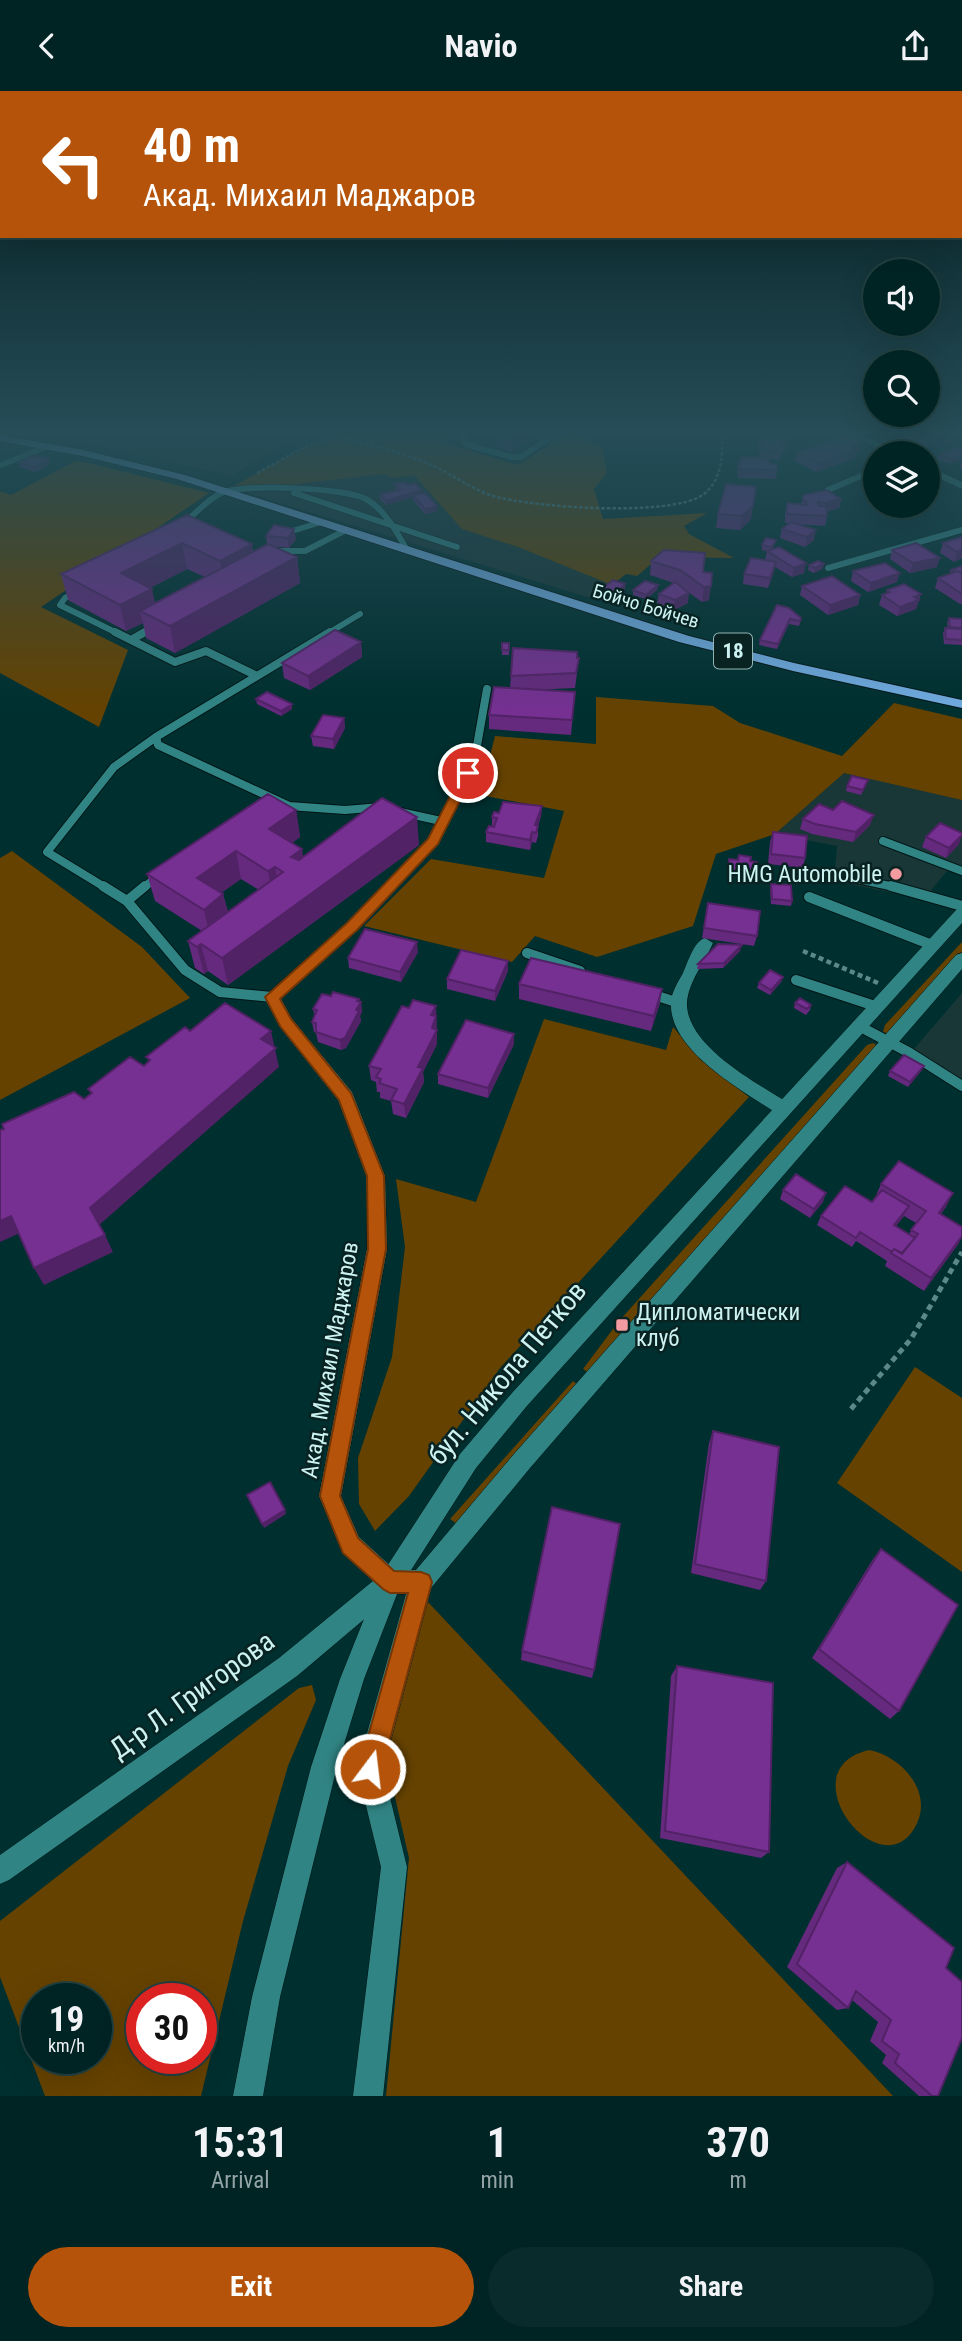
<!DOCTYPE html>
<meta charset="utf-8">
<style>
:root{--surface:#002323;--page:#0a2b2b;--text:#f1f3f6;--muted:#95a4a6;--line:#224041;--accent:#b45309}
body{margin:0;font-family:"Roboto Condensed",sans-serif;background:var(--page);color:var(--text);height:100vh;display:flex;flex-direction:column;font-size:26px;white-space:nowrap}
*{box-sizing:border-box;margin:0}
p{font-size:23px;color:var(--muted)}
.icon{flex:none;width:38px;height:38px;fill:none;stroke:currentColor;stroke-width:2;stroke-linecap:round;stroke-linejoin:round}
.map{position:relative;height:2005px;overflow:hidden}
.drawer{display:flex;flex-direction:column;background:var(--surface);flex:1}
.drawer>*{flex:none}
.banner{position:absolute;left:0px;top:0px;width:962px;height:147px;box-shadow:0 7px 28px #0002,0 0 0 2px var(--line);background:#b45309;color:#fff;overflow:hidden}
.fabs{position:absolute;left:863px;top:168px;display:grid;gap:14px}
.fabs a{display:grid;place-items:center;width:77px;height:77px;border-radius:50%;background:var(--surface);box-shadow:0 7px 28px #0002,0 0 0 2px var(--line);font-size:35px}
.speed{position:absolute;left:21px;top:1892px;display:flex;gap:14px;font-size:35px;font-weight:700;text-align:center}
.speed>*{display:grid;place-content:center;width:91px;height:91px;border-radius:50%;background:var(--surface);box-shadow:0 7px 28px #0002,0 0 0 2px var(--line);line-height:1}
.speed small{font-size:18px;font-weight:400}
.speed .limit{border:10px solid #d22;background:#fff;color:#111}
.pin{position:absolute;display:grid;place-items:center;width:60px;height:60px;color:#fff;margin:-30px;border:4px solid #fff;border-radius:50%;box-shadow:0 2px 7px #0007}
.me{position:absolute;width:77px;margin:-38px;rotate:15deg;stroke-linejoin:round;filter:drop-shadow(0 0 5px #0008)}
.turn{display:flex;align-items:center;gap:24px;height:147px;padding:0 28px;font-size:32px}
.turn .icon{width:91px;height:91px;stroke-width:2.5}
.turn b{display:block;font-size:49px;line-height:60px}
.eta{display:flex;justify-content:space-evenly;align-items:center;height:119px;text-align:center}
.eta b{font-size:42px;font-weight:700;line-height:49px}
.primary-button{display:flex;gap:14px;margin-top:auto;padding:14px 28px}
.primary-button a{flex:1;height:80px;border-radius:42px;background:var(--accent);color:#fff;font-size:28px;font-weight:700;line-height:80px;text-align:center}
.primary-button a+a{background:var(--page);color:var(--text)}
header{display:flex;justify-content:space-between;align-items:center;height:91px;padding:0 28px;background:var(--surface);font-size:32px;font-weight:700}
.map>svg:first-child{display:block}
</style>
<header><svg class="icon" aria-label="back" viewBox="0 0 24 24"><path d="M15 5l-7 7 7 7"/></svg>Navio<svg class="icon" aria-label="share" viewBox="0 0 24 24"><path d="M12 15V3M7 8l5-5 5 5M5 13v7h14v-7"/></svg></header>
<div class="map">
<svg width="962" height="2005" viewBox="0 0 962 2005">
<rect width="100%" height="100%" fill="#002f2f"/>
<!-- built -->
<path fill="#193737" d="M24 339H308L232 385Z
M384 383 392 387 414 384 462 438 518 456 612 494 594 508 235 398 241 394H288Z
M847 679 962 708V777L951 775 924 808 834 790 837 755 775 743Z
M962 902V990L913 959Z"/>
<!-- green -->
<path fill="#654200" fill-rule="evenodd" d="M342 339H447L456 342 442 351 518 374 570 340 602 356 607 382 594 398 603 428 707 422 684 435 689 443 734 467 659 466 637 485 626 483 612 494 518 456 462 438 414 384 392 387 384 383 288 394 234 395 308 354 339 345Z
M77 369 209 402 41 516 128 559 99 636 0 582V400L11 404Z
M596 606 713 615 740 632 842 665 894 612 962 628V709L844 682 775 743 716 763 693 835 597 866 535 845 512 871 364 835 431 768 544 787 564 720 480 704 495 645 596 653Z
M12 760 142 856 190 907 0 1009V767Z
M962 851V866L890 943 883 941 885 934Z
M544 928 666 959 673 936 701 969 749 1006 500 1277 409 1405 375 1440 359 1413 358 1367 392 1266 405 1156 396 1088 476 1111Z
M873 952 878 955 590 1283 583 1278 619 1230 867 954Z
M915 1276 962 1307V1481L837 1392Z
M573 1290 580 1296 460 1435 450 1428Z
M427 1510 893 2005H386L409 1767 385 1663Z
M312 1594 316 1609 288 1675 243 1830 201 2005H45L0 1886V1830L299 1597ZM37 1908H96V1967H37ZM142 1908H201V1967H142Z
M869 1659C902 1665 936 1703 914 1738 877 1797 787 1678 869 1659Z"/>
<g fill="none" stroke-linecap="round" stroke-linejoin="round">
<defs>
<path id="service-far2" d="M472 339 461 346 465 353 511 366H521L555 343 552 339
M1 374 48 355
M828 399 875 379
M294 402 457 456
M183 433C195 423 207 409 221 402 242 392 346 397 366 408 385 419 397 441 407 459
M283 443 321 431
M273 455 277 460H305L346 439
M828 477 962 439
M78 499 65 507 60 514 119 543
M142 543 156 535
M327 543 360 523"/>
<path id="service-far1" d="M115 541 131 549 145 541
M330 541 156 646 158 654 289 715 345 719 381 716
M131 549 175 571 206 560 257 585
M400 721 441 730
M883 750 962 780
M848 786 899 797
M106 797 47 761 114 676 156 646
M143 797 161 783
M388 797 433 750 441 730 461 699 475 666 487 598"/>
<path id="service" d="M103 795 127 810
M145 795 127 810 185 879 220 901 272 906 352 835 390 795
M891 795 962 815
M809 806 932 854
M527 862 580 880
M796 889 875 915
M648 902 679 912
M857 934 910 962 962 995"/>
<path id="minor" d="M705 847 713 852C705 870 688 892 687 912 686 955 757 992 788 1012L791 1017 788 1022H776C742 999 669 960 671 912 671 902 678 891 683 882 688 871 694 850 705 847Z
M962 862V878L530 1377 431 1497 383 1678 407 1776 383 2005H353L381 1776 357 1678 406 1503H394L297 1585 9 1789 0 1793V1764L279 1567 373 1490 343 1462 319 1405 367 1158V1085L338 1009 280 936 264 906 266 902H278L292 928 352 1001 385 1085 387 1158 341 1405 359 1446 395 1479H416L514 1363 956 864Z"/>
<path id="tertiary" d="M841 339H853L899 362H887Z
M928 375 962 391V398L928 382Z
M962 817V832L526 1316 476 1377 399 1498 364 1588 337 1676 280 1906 263 2005H233L252 1906 311 1676 340 1588 382 1483 460 1363 512 1302 957 818Z"/>
<path id="trunk" d="M0 344 83 359 185 384 689 545 794 572 962 609V617L793 580 679 551 177 388 83 365 0 350Z"/>
</defs>
<!-- service-far2 casing -->
<use href="#service-far2" stroke="#001515" stroke-width="7"/>
<!-- service-far1 casing -->
<use href="#service-far1" stroke="#001515" stroke-width="10"/>
<!-- service casing -->
<use href="#service" stroke="#001515" stroke-width="12"/>
<!-- minor casing -->
<use href="#minor" stroke="#001515" stroke-width="1"/>
<!-- tertiary casing -->
<use href="#tertiary" stroke="#001515" stroke-width="1"/>
<!-- trunk casing -->
<use href="#trunk" stroke="#001515" stroke-width="2"/>
<!-- path-far2 -->
<path stroke="#5d8888" stroke-width="2.5" stroke-dasharray="3.5 2" stroke-linecap="butt" d="M339 345C369 354 402 361 431 374 452 383 471 398 493 405 531 416 672 427 704 403 723 388 723 361 722 339
M257 382 308 354 339 345 342 339"/>
<!-- path-far1 -->
<path stroke="#5d8888" stroke-width="4.5" stroke-dasharray="5 3.5" stroke-linecap="butt" d="M803 860 878 892"/>
<!-- path -->
<path stroke="#5d8888" stroke-width="5" stroke-dasharray="6 4.5" stroke-linecap="butt" d="M851 1318 911 1248 962 1161"/>
<!-- service-far2 -->
<use href="#service-far2" stroke="#318484" stroke-width="6"/>
<!-- service-far1 -->
<use href="#service-far1" stroke="#318484" stroke-width="8"/>
<!-- service -->
<use href="#service" stroke="#318484" stroke-width="10"/>
<!-- minor -->
<use href="#minor" fill="#318484" fill-rule="evenodd"/>
<!-- tertiary -->
<use href="#tertiary" fill="#318484" fill-rule="evenodd"/>
<!-- trunk -->
<use href="#trunk" fill="#70aae0" fill-rule="evenodd"/>
</g>
<!-- wall -->
<path fill="#65297d" fill-rule="evenodd" d="M486 339H543L512 361 497 356V347L486 344Z
M640 339H655L651 342Z
M758 339H788L787 346 788 351 786 360H782L780 370 767 368 771 373 777 379 776 388 738 387 737 379 738 370H741V366H760L757 352 759 343Z
M878 339H906L892 345Z
M906 339H945L953 343 951 352 938 357 932 354 926 356 904 346Z
M862 351 860 360 856 362 855 367 816 381 795 370 797 361Z
M939 363 962 368 951 373 937 368Z
M48 368 50 373 35 381 20 376 19 372Z
M962 368V379L959 378Z
M394 393 408 394 422 399V402L437 415V420L425 423 413 409V406L386 414 380 408V403L396 400 395 398Z
M726 393 751 428 740 439 716 437 718 423Z
M803 404 841 408 839 417 827 421V425L825 435 796 433 814 449 805 456 780 447 782 438 789 432H785V422L787 412 801 413Z
M187 424 253 460 267 453 266 445 296 448 289 457 272 455 297 466 300 492 175 562 146 547 143 532 126 540 68 509 61 483ZM187 478 205 486 155 512 150 497Z
M962 446V467L954 471 940 462 943 452Z
M776 449 772 458 804 482 792 486 775 476 768 497 743 493 744 483 765 469 767 460 762 459V454Z
M892 459 937 476 910 482 890 468Z
M651 470 703 481 709 509 702 511 677 493 688 512 674 519 657 512 659 503 674 492 650 484Z
M824 473 822 478 814 482 808 479 809 474Z
M962 475V513H960L935 497 938 487 950 483 951 479Z
M853 480 897 491 868 501 851 490Z
M658 494 657 499 646 508 633 504V499Z
M802 495 860 504 858 514 828 524 800 504Z
M602 498H625L614 507 602 503Z
M887 499 921 503 916 518 897 525 879 514 882 504 886 503Z
M777 514 801 527 800 532 799 535 789 533 777 558 759 554 760 549Z
M949 527 962 528V554L944 553 943 542 945 537H948L947 532Z
M361 551 362 566 310 599 284 587 282 572Z
M502 552H509V564H502Z
M577 567H579L575 597 530 599 575 601 571 644 489 638V624L510 597 511 585Z
M256 608 292 618 281 625 257 613Z
M344 627 345 637 334 658 313 655 311 645Z
M868 689 861 704 846 700 847 695Z
M542 715 541 725 538 735V745L536 752 532 751 530 759 486 751V741L492 736V726L499 722Z
M296 719 300 746 292 752 303 766 419 754 228 894 208 880 204 883 195 877 188 850 202 840 155 810 147 783ZM241 788 259 799 228 821 223 803 221 802Z
M833 719 870 734 853 751 812 743 800 738 803 728Z
M773 741 805 767 803 777 768 773 770 751Z
M926 746 959 753 946 767 922 756Z
M729 768 757 771 754 788 727 784Z
M771 793 792 810 791 815 771 813 770 798Z
M708 812 757 845 754 855 702 847Z
M740 860 723 877 697 878 698 873Z
M418 861 401 891 349 877 348 867Z
M508 880 495 910 447 898V888Z
M783 886 781 891 770 904 757 897 759 892Z
M519 893 660 912 651 940 519 908Z
M331 905 359 908V911H361L362 921 360 925 361 930 346 957 341 959 318 951 316 942 314 941 312 931 315 926 313 918Z
M795 912 811 914 810 919 806 924 794 917Z
M436 915 437 953 423 981 424 991 406 1027 393 1023 391 1010 380 1007V1001H377L376 991 371 989 369 975Z
M514 953 488 1007 438 993V983Z
M890 980H921L908 996 888 985Z
M881 1093 946 1116 941 1123 959 1152 924 1200 885 1175 887 1170 856 1150 852 1156 817 1134 821 1125 872 1111 875 1107ZM904 1125 916 1132 909 1143 896 1135Z
M783 1099 823 1111 810 1127 780 1108Z
M713 1340 766 1490 760 1499 691 1482 709 1352Z
M881 1458 899 1620 890 1628 812 1567 873 1468Z
M522 1560 594 1579 592 1587 521 1569Z
M677 1575 769 1761 761 1767 660 1747 671 1585Z
M847 1771 946 1877 938 2005H919L882 1972 886 1964 870 1950 878 1931 852 1909 848 1917 837 1919 787 1876 837 1777Z"/>
<!-- shaded-wall -->
<path fill="#522266" d="M512 339H543L512 361Z
M894 339H906L892 345Z
M953 343 951 352 938 357 941 348Z
M934 345 932 354 926 356 929 347Z
M862 351 860 360 856 362 855 367 816 381 818 372 852 355Z
M962 364V368L951 373 952 369Z
M48 368 50 373 35 381 34 376Z
M422 399V403L413 404V406L386 414V410Z
M841 408 839 417 823 422 825 412Z
M437 415V420L425 423V418Z
M753 415 751 428 740 439 742 425Z
M294 438 296 448 289 457 288 447Z
M816 439 814 449 805 456 807 446Z
M182 452 187 478 127 508 121 482Z
M252 453 256 479 225 496 220 470Z
M962 459V467L954 471 957 461Z
M297 466 300 492 175 562 170 535Z
M940 467 937 476 910 482 913 472Z
M776 471 774 481 768 497 770 487Z
M806 472 804 482 792 486 794 477Z
M824 473 822 478 814 482 815 477Z
M900 482 897 491 868 501 871 492Z
M625 493V498L614 507 615 502Z
M658 494 657 499 646 508V504Z
M711 495 709 509 702 511 704 496Z
M152 498 158 524 140 520 143 532 126 540 120 514Z
M689 502 688 512 674 519 675 509Z
M921 503 916 518 897 525 900 516 914 506Z
M860 504 858 514 828 524 830 514Z
M790 528 789 533 777 558 778 553Z
M361 551 362 566 310 599 308 585Z
M292 613V618L281 625V620Z
M344 627 345 637 334 658 333 648Z
M542 715 541 725 535 742V734Z
M296 719 300 746 274 765 269 738Z
M874 724 870 734 853 751 856 741Z
M417 726 419 754 228 894 222 867Z
M532 741V751L530 759V749Z
M962 744 959 753 946 767 949 757Z
M302 758 306 785 291 766Z
M236 760 241 788 203 814 197 787Z
M275 776 280 803 273 807 268 780Z
M223 803 229 830 210 846 204 819Z
M417 851 418 861 401 891 400 881Z
M201 853 208 880 204 883 197 856Z
M742 854 740 860 723 877 724 872Z
M508 870V880L495 910V900Z
M783 886 781 891 770 904 771 899Z
M662 898 660 912 651 940 654 925Z
M359 908V914L361 911 362 921 360 925 361 930 346 957 341 959 340 949 356 919Z
M436 915 437 953 423 981 424 991 406 1027 404 1013 418 976 431 924Z
M271 940 279 976 98 1135 90 1117 261 948Z
M514 943V953L488 1007V997Z
M924 975 921 980 908 996 910 991Z
M826 1102 823 1111 810 1127 814 1118Z
M953 1102 946 1116 931 1135 939 1122Z
M909 1115 904 1124 890 1143 894 1134Z
M11 1125 20 1142 0 1151V1130Z
M105 1144 113 1161 44 1194 34 1177Z
M962 1145 959 1152 924 1200 931 1187Z
M285 1419 286 1423 264 1437 262 1433Z"/>
<!-- building -->
<path fill="#753091" stroke="#522266" stroke-width="2" d="M911 339H945L953 343 941 348 934 345 929 347Z
M758 343H786L788 351H782V361L762 358Z
M851 346 862 351 852 355 857 357 818 372 797 361 840 347Z
M955 356 962 359V364L952 369 939 363Z
M33 364 48 368 34 376 19 372Z
M741 366H766L771 373H776L777 379 739 378 738 370H742Z
M405 391 408 394 415 392 422 399 386 410 380 403 400 399 394 393Z
M726 393 756 396 753 415 742 425 718 423Z
M827 399 841 408 825 412 818 411 819 415H826L827 425 787 423V412L807 414 806 410H803V404Z
M425 402 437 415 425 418 413 404Z
M187 424 252 453 220 470 182 452 121 482 152 498 120 514 61 483Z
M791 431 816 439 807 446 782 438Z
M274 434 294 438 288 447 266 445Z
M962 446V459L957 461 943 452Z
M766 447 776 449 772 456 762 454Z
M916 452 940 467 913 472 892 459Z
M268 453 297 466 170 535 140 520Z
M779 456 806 472 794 477 767 460Z
M664 459 705 462 703 481 712 482 711 495 704 496 680 479 651 470Z
M751 467 776 471 770 487 744 483Z
M818 470 824 473 815 477 809 474Z
M885 472 900 482 871 492 853 480Z
M962 475V483L958 480 956 481 951 479Z
M958 480 962 483V503L938 487Z
M832 485 860 504 830 514 802 495Z
M613 489 625 493 615 502 602 498Z
M645 490 658 494 646 504 633 499Z
M675 491 689 502 675 509 659 503Z
M904 493 921 503 914 506 919 509 900 516 882 504 890 501 887 499Z
M777 514 789 517 801 527 800 530 790 528 778 553 760 549Z
M949 527 962 528V537L950 536Z
M945 537 962 538V549L946 548Z
M335 539 361 551 308 585 282 572Z
M502 552H509V559H502Z
M513 557 577 561V567H579L576 582 511 585Z
M494 596 575 601 572 629 489 624Z
M267 601 292 613 281 620 256 608Z
M323 624 344 627 333 648 311 645Z
M852 685 868 689 863 699 847 695Z
M268 703 296 719 269 738 302 758 291 766 299 769 382 707 417 726 222 867 201 853 197 856 188 850 283 781 275 776 268 780 236 760 197 787 223 803 204 819 147 783Z
M842 710 874 724 856 741 815 733 803 728 819 713 833 719Z
M503 711 542 715 535 734 538 735 536 742 532 741 530 749 486 741 489 735 494 736 497 727 492 726 494 721 499 722Z
M940 732 962 742V744L949 757 926 746Z
M773 741 807 745 805 767 771 763Z
M739 764 751 766 750 770 757 771 755 783 728 779 729 768 738 769Z
M771 793 791 794 792 810 772 808Z
M708 812 760 820 757 845 704 837Z
M365 838 417 851 400 881 348 867Z
M718 853 742 854 724 872 698 873Z
M461 859 508 870 495 900 447 888Z
M531 867 662 898 654 925 519 893Z
M770 879 783 886 771 899 759 892Z
M333 901 359 908 357 910 361 911 356 919 359 920 345 947 340 949 316 941V932L312 931 317 919 313 918 322 903 331 905Z
M800 907 811 914 807 918 795 912Z
M413 909 436 915 431 924 436 925 432 937 437 939 418 976 423 977 404 1013 391 1009 397 998 379 992 381 988 376 986 381 978 369 975 402 915 409 917Z
M225 912 271 940 261 948 276 957 90 1117 105 1144 34 1177 11 1125 0 1130V1039L4 1038 2 1033 74 1001 84 1008 92 1002 88 998 130 966 144 975 150 969 146 966 185 936 190 940Z
M466 929 514 943 488 997 438 983Z
M904 964 924 975 910 991 890 980Z
M899 1070 953 1102 939 1122 962 1136V1145L931 1187 891 1162 894 1158 902 1163 918 1143 911 1139 926 1120 881 1093Z
M796 1083 826 1102 814 1118 783 1099Z
M845 1095 872 1111 882 1099 909 1115 894 1134 915 1147 902 1162 894 1158 892 1161 860 1141 856 1147 821 1125Z
M713 1340 779 1356 766 1490 695 1473Z
M270 1391 285 1419 262 1433 247 1404Z
M552 1416 620 1433 594 1579 522 1560Z
M881 1458 958 1514 899 1620 819 1558Z
M677 1575 773 1592 769 1761 665 1740Z
M847 1771 954 1857 946 1877 962 1891V1947L938 2005H932L895 1972 899 1963 882 1950 891 1929 856 1900 848 1917 797 1873Z"/>
<!-- sky -->
<linearGradient id="sky" x2="0" y2="1"><stop stop-color="#001a1a"/><stop offset="0.55" stop-color="#264d58"/><stop offset="1" stop-color="#264d58" stop-opacity="0"/></linearGradient>
<rect width="962" height="620" fill="url(#sky)"/>
<!-- route -->
<path fill="#b45309" stroke="#753606" stroke-width="2" d="M468 679 474 682 438 753 357 839 280 908 291 928 351 1002 384 1085 386 1158 340 1405 358 1447 394 1480 421 1481 429 1484 432 1491 382 1678 378 1686 370 1689 362 1686 359 1678 408 1502H390L383 1498 343 1462 320 1405 368 1158 367 1085 339 1009 280 935 265 906 347 832 428 748 462 682Z"/>
<!-- markers -->
<g fill="#f49aa1" stroke="#092323" stroke-width="2.5">
<circle cx="896" cy="783" r="7"/>
<rect x="615" y="1227" width="14" height="14" rx="3.5"/>
</g>
<g text-anchor="middle" dominant-baseline="central" stroke-width="5" stroke-linejoin="round" paint-order="stroke">
<!-- far-street labels -->
<g font-size="19" fill="#ccf3f2" stroke="#092323">
<text transform="translate(646 515) rotate(17)">Бойчо Бойчев</text>
</g>
<!-- shield labels -->
<rect fill="#092323" stroke="#92b5b4" stroke-width="2" x="714" y="542.5" width="38" height="35" rx="5"/>
<g font-size="21" font-weight="bold" fill="#ccf3f2">
<text x="733" y="560">18</text>
</g>
<!-- poi labels -->
<g font-size="23" fill="#ccf3f2" stroke="#092323" text-anchor="end">
<text x="882" y="783">HMG Automobile</text>
<text x="636" y="1221" text-anchor="start">Дипломатически<tspan x="636" dy="26">клуб</tspan></text>
</g>
<!-- street labels -->
<g font-size="23" fill="#ccf3f2" stroke="#092323">
<text transform="translate(330 1269) rotate(-80)">Акад. Михаил Маджаров</text>
</g>
<!-- near-street labels -->
<g font-size="28" fill="#ccf3f2" stroke="#092323">
<text transform="translate(507 1282) rotate(-50)">бул. Никола Петков</text>
<text transform="translate(192 1604) rotate(-36)">Д-р Л. Григорова</text>
</g>
</g>
</svg>
<div class="fabs">
<a><svg class="icon" aria-label="sound" viewBox="0 0 24 24"><path d="M4 9h4l5-4v14l-5-4H4zM17 9q2 3 0 6"/></svg></a>
<a><svg class="icon" aria-label="search" viewBox="0 0 24 24"><circle cx="10" cy="10" r="6"/><path d="M15 15l6 6"/></svg></a>
<a><svg class="icon" aria-label="layers" viewBox="0 0 24 24"><path d="M12 4l9 5-9 5-9-5zM3 14l9 5 9-5"/></svg></a>
</div>
<div class="speed"><div>19<small>km/h</small></div><div class="limit">30</div></div>
<div class="pin" style="left:468px;top:682px;background:#d93025"><svg class="icon" aria-label="arrive" viewBox="0 0 24 24"><path d="M6 21V4h12l-3 4 3 4H6"/></svg></div>
<svg class="me" style="left:370px;top:1678px" viewBox="-20 -20 40 40"><circle r="17" fill="#b45309" stroke="#fff" stroke-width="3"/><path d="M0-11L8 9 0 5-8 9z" fill="#fff"/></svg>
<div class="banner">
<div class="turn"><svg class="icon" aria-label="left" viewBox="0 0 24 24"><path d="M17 20v-9H6M10 6l-5 5 5 5"/></svg><div><b>40 m</b>Акад. Михаил Маджаров</div></div>
</div>
</div>
<section class="drawer">
<div class="eta">
<div><b>15:31</b><p>Arrival</p></div>
<div><b>1</b><p>min</p></div>
<div><b>370</b><p>m</p></div>
</div>
<div class="primary-button"><a>Exit</a><a>Share</a></div>
</section>
